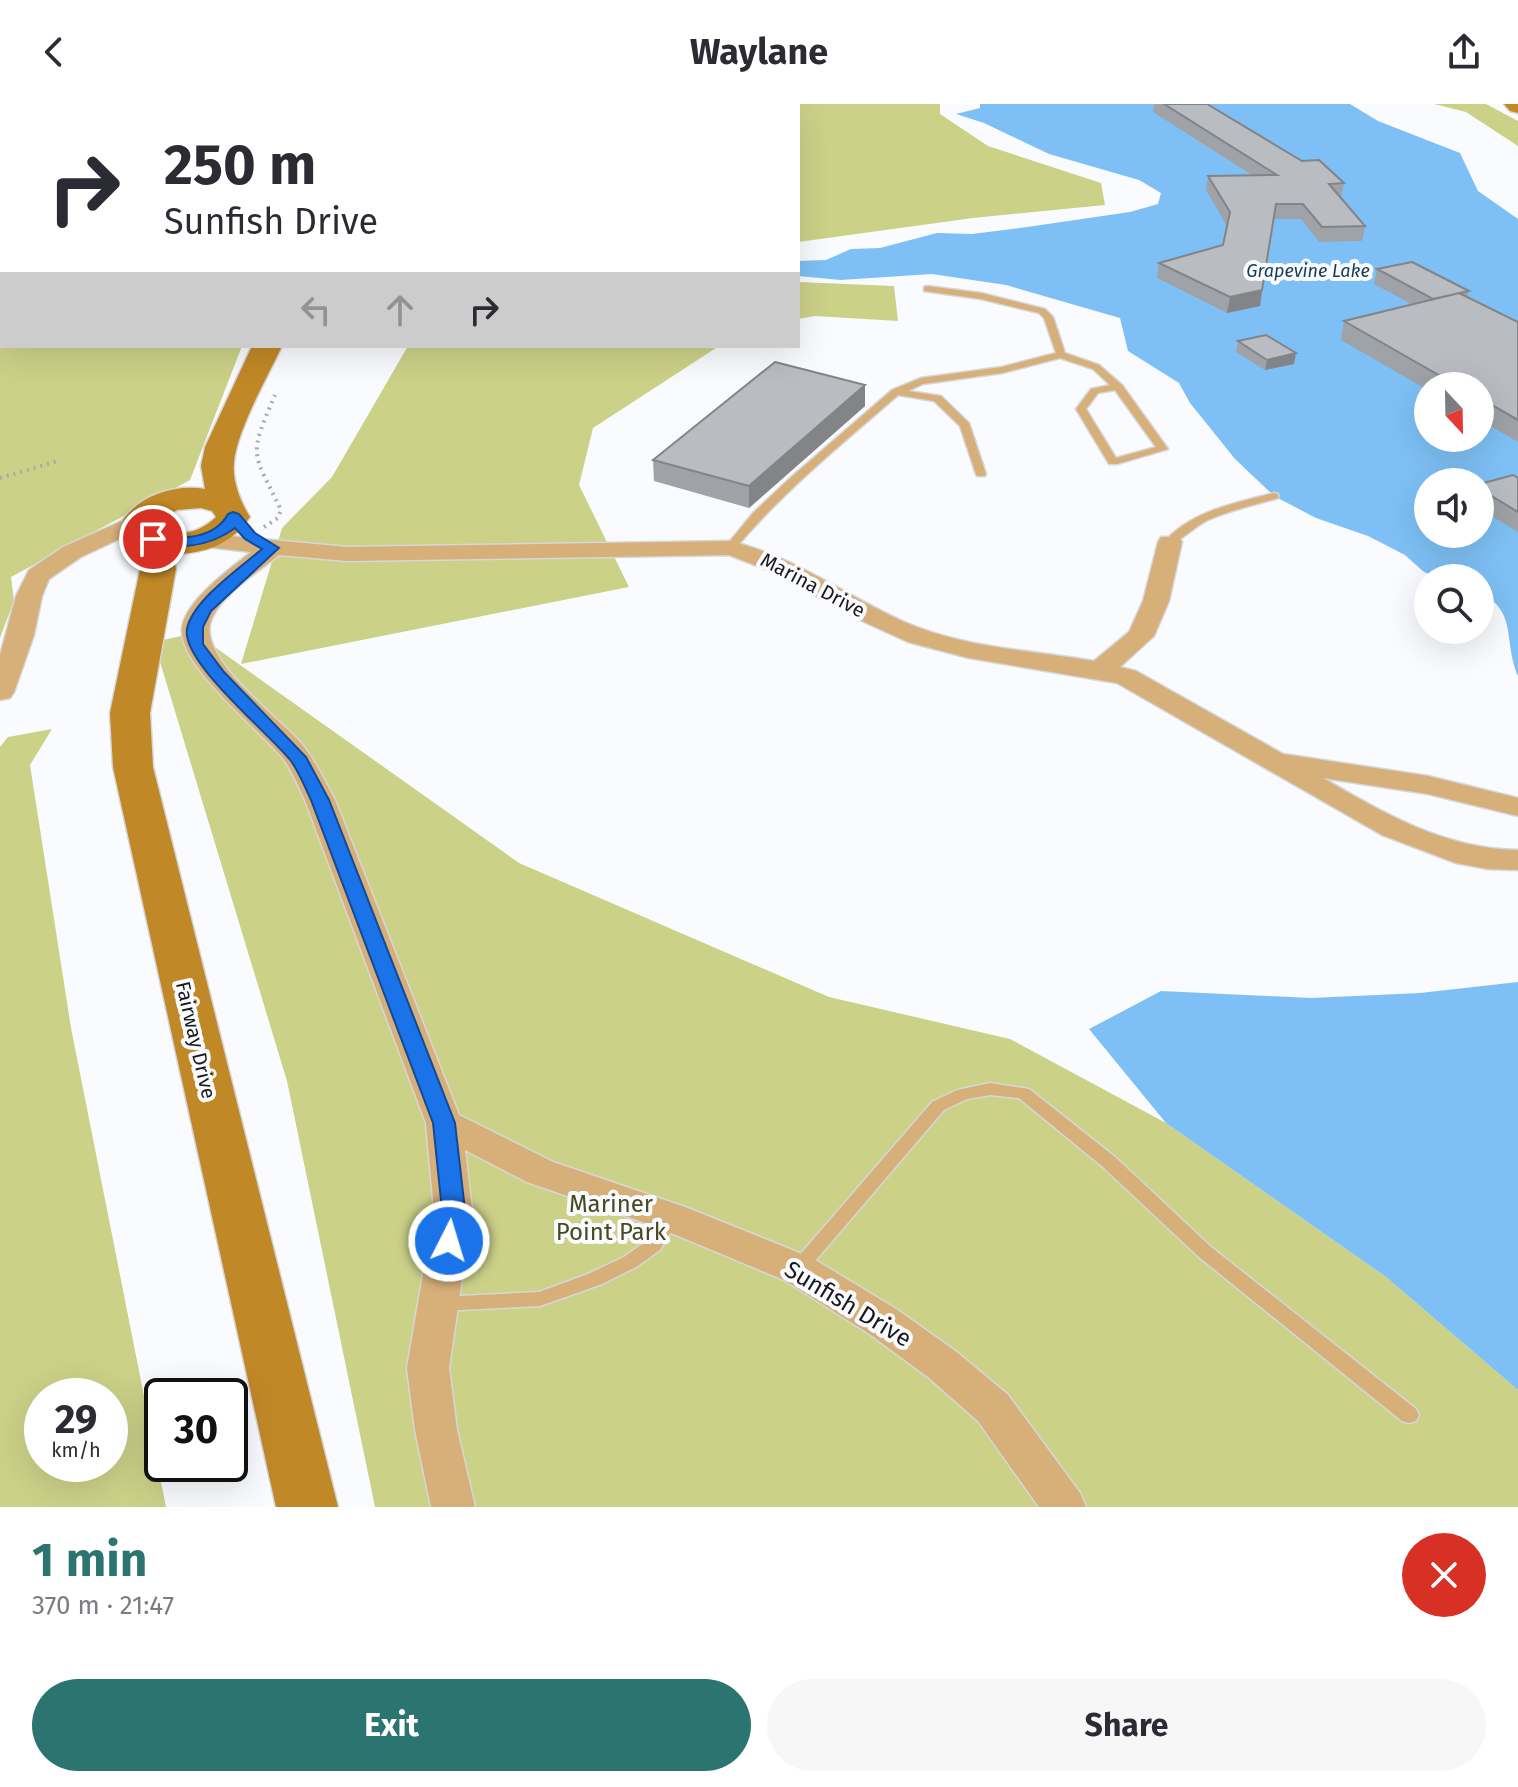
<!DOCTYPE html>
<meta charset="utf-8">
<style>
:root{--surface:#fff;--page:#f7f7f7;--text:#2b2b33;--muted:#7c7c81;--accent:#2b7470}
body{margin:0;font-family:"Fira Sans",sans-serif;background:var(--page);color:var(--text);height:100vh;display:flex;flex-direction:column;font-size:30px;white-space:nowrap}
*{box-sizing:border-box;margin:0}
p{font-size:26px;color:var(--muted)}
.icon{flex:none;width:44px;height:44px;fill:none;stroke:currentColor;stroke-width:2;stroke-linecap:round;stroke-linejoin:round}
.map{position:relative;height:1403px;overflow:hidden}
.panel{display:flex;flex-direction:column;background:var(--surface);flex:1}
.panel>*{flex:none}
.banner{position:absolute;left:0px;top:0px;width:800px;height:244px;box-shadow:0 8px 32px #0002;background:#fff;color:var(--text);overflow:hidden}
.needle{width:52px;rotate:158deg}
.controls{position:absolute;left:1414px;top:268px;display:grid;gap:16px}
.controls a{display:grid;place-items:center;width:80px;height:80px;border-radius:50%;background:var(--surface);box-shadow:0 8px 32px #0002;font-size:40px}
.speed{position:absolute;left:24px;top:1274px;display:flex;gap:16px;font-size:40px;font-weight:700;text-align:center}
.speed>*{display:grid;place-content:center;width:104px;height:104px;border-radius:50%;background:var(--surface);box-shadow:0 8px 32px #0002;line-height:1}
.speed small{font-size:20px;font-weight:400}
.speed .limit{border:4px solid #111;border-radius:12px;background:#fff;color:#111}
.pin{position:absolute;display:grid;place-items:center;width:68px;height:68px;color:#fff;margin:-34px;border:4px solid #fff;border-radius:50%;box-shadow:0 2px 8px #0007}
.me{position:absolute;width:88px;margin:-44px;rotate:5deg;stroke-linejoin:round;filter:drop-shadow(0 0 6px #0008)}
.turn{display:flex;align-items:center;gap:28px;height:168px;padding:0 32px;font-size:36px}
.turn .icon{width:104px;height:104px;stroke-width:2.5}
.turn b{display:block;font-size:56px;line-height:68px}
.lanes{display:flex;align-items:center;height:76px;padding:0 32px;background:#0003;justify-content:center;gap:40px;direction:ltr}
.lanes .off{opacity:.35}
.round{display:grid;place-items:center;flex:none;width:84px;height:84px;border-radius:42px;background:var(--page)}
.overview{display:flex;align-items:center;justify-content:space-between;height:136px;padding:0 32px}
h1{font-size:48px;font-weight:700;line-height:60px;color:var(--accent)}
.button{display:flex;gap:16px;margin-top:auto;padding:16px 32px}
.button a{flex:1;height:92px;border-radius:48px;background:var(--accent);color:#fff;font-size:32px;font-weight:700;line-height:92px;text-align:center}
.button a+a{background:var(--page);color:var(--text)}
header{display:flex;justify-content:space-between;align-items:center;height:104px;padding:0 32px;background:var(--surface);font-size:36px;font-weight:700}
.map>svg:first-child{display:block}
</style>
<header><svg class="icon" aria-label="back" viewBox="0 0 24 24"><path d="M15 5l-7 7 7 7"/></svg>Waylane<svg class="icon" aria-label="share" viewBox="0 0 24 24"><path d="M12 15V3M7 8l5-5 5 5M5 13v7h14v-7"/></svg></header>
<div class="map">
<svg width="1518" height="1403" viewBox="0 0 1518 1403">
<rect width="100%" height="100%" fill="#f9fbfe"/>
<!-- green -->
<path fill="#ccd188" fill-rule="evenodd" d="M674 0H940V10L988 42 1101 79 1105 101 973 114 798 138V2Z
M1434 0H1486L1518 17V42L1466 8Z
M0 13 2 242H242L190 376 11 473 14 497 0 534Z
M798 178 894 182 898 217 815 212 798 215Z
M408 242H719L593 324 579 381 629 483 241 560 282 424 332 373Z
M195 529 519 759 829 893 1010 935 1166 1019 1386 1173 1518 1286V1403H375L287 977 154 538Z
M52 625 30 661 71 924 166 1403H0V643L8 633ZM42 1292H110V1360H42Z"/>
<!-- water -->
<path fill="#7ec0f5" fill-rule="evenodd" d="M980 0H1350L1378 17 1460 49 1478 87 1518 115V572C1503 537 1518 507 1480 489V474H1440L1424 468 1405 451 1368 432 1316 414 1274 392 1235 355 1190 299 1179 279 1128 247 1120 214 1006 181 932 170 841 176 798 172V157L826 156 851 145 880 144 937 129 972 130 1027 123 1130 108 1158 100 1161 89 1139 76 1049 50 984 19 956 10 980 4ZM1428 282H1480V334H1428ZM1428 378H1480V430H1428Z
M1518 878V1286L1386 1173 1166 1019 1089 925 1161 887 1311 894 1420 889Z"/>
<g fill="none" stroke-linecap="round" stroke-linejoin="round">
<defs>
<path id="lane" d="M927 182 981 189 1045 205 1053 213 1065 249 1099 261 1122 281 1168 345 1117 360H1109L1076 305 1091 285 1110 281 1093 265 1060 254 1002 269 923 280 908 287 941 292 969 319 986 370 985 372H977L976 370 960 322 934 297 898 291C841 341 782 388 734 446H726V442L753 409 788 376 892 286 921 274 1002 263 1056 249 1044 214 1039 209 981 195 924 187V183ZM1115 286 1156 343 1116 354 1086 305 1098 289Z
M1274 389 1278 390V394C1255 401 1230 406 1208 416 1194 423 1183 435 1170 441L1164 438C1191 407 1236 399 1274 389Z
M990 979 1029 985 1115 1053 1211 1143 1416 1305 1419 1311 1416 1317 1409 1319 1402 1317 1199 1153 1103 1063 1019 994 990 991 967 995 944 1006 804 1170 798 1172 792 1170 789 1165 792 1160 932 998 957 986Z
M671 1106 677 1108 680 1113 660 1146 636 1163 602 1180 540 1202 440 1207 433 1205 431 1200 433 1195 440 1193 539 1188 588 1170 624 1153 648 1136 665 1108Z"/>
<path id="street" d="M140 409 149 411 152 416 149 421 81 453 49 475 42 492 34 531 14 588 10 594 0 596V551L16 492 29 466 63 443Z
M198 429 347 443 730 437C793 452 843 490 902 517 963 544 1029 546 1094 557L1129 528 1143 497 1158 438 1161 433H1179L1182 438 1169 497 1154 532 1120 563 1136 567 1283 650 1428 672 1518 694V712L1428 690 1323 674C1385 710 1445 745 1518 746V766L1488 765 1456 759 1382 731 1117 579 969 554 908 538 860 516 770 467 729 451 347 457 279 451C257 469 224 488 212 514 194 552 277 612 300 638 315 656 324 676 335 696L459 1011 553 1058 685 1103 812 1154 896 1205 958 1249 1008 1291 1080 1389 1086 1403H1039L978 1317 928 1273 868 1229 784 1176 657 1123 527 1078 465 1046 472 1106 449 1264 457 1326 475 1403H431L415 1326 407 1264 434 1106 426 1019 305 696C298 681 292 666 282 653 259 625 178 561 182 524 185 497 231 464 251 448L189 441 186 436 189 431Z"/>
<path id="secondary" d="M334 0H356L357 2H335Z
M1504 0H1518V9L1510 7Z
M252 242H282C268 272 236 328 234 359 232 377 241 399 250 413 232 440 205 450 173 450L176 465 150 609 153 663 338 1403H276L113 663 110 609 140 465 137 441 124 428 123 416C140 391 175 380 205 385L201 362 205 343ZM201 404 212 407 216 413C201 428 177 435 158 424L157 417 177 406Z"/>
</defs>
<!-- lane casing -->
<use href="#lane" stroke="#d5d7da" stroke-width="3"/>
<!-- street casing -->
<use href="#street" stroke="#d5d7da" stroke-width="3"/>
<!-- secondary casing -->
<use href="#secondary" stroke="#d5d7da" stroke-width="3"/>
<!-- path -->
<path stroke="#a8a9ac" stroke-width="4" stroke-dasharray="2 5" stroke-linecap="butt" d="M0 374 58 357
M264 423 278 414 281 406C252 346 248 354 275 291"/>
<!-- lane -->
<use href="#lane" fill="#d6af79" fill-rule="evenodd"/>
<!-- street -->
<use href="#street" fill="#d6af79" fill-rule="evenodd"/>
<!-- secondary -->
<use href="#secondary" fill="#c18827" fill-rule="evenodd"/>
</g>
<!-- wall -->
<path fill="#9fa2a6" d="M90 0H276L271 2H88Z
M1154 0H1207L1302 57 1344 79 1341 94 1365 122 1362 137 1319 138 1301 115H1273L1260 202 1227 209 1157 174 1159 159 1223 141 1227 122 1206 86 1208 72 1252 71 1153 8Z
M1377 165 1469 187 1467 193 1518 218V338L1480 316V282H1428V286L1341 236 1344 217 1413 201 1374 180Z
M1238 237 1294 260 1265 266 1236 248Z
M865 281V302L749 404 654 377 653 356Z
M1518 374V428L1480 405V380Z"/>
<!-- shaded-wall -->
<path fill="#828487" d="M160 0H176V2H155Z
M255 0H276L271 2H251Z
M1262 186 1260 202 1227 209 1230 193Z
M1296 249 1294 260 1265 266 1267 256Z
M865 281V302L749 404V382Z"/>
<!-- building -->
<path fill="#b9bcc1" stroke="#828487" stroke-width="2" d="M90 0H160L155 2H93L88 1Z
M207 0H255L251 2H219Z
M1164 0H1207L1302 57 1319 56 1344 79 1329 80 1365 122 1322 123 1303 100H1276L1262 186 1230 193 1159 159 1223 141 1230 108 1208 72 1277 71Z
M1412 158 1469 187 1433 195 1377 165Z
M1459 189 1518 218V316L1480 294V282H1458L1344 217Z
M1266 231 1296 249 1267 256 1238 237Z
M775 258 865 281 749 382 653 356Z
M1513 371 1518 374V408L1480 385V380Z"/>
<!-- route -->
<path fill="#1a73e8" stroke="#114b97" stroke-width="2" d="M233 408 239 410 255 429 279 444 211 507 203 523V540L224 568 306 653 329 696 455 1019 465 1106 457 1144 449 1146 440 1144 437 1137 442 1106 433 1019 311 696C305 683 299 668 291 657 269 629 181 558 187 525 192 497 241 463 262 445L245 435 235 424C209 443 178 446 148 438L145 435 153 431C179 436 214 436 228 410Z"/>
<g text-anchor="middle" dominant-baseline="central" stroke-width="8" stroke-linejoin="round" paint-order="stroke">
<!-- far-water labels -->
<g font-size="18" font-style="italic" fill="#163a55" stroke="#f9fbfe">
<text x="1308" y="167">Grapevine Lake</text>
</g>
<!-- street labels -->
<g font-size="20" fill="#19191b" stroke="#f9fbfe">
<text transform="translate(813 481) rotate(28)">Marina Drive</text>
<text transform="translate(196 936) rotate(77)">Fairway Drive</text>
</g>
<!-- near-park labels -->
<g font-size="24" fill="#47491e" stroke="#f9fbfe">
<text x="611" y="1100">Mariner<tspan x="611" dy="28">Point Park</tspan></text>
</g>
<!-- near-street labels -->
<g font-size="24" fill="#19191b" stroke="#f9fbfe">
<text transform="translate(848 1200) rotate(31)">Sunfish Drive</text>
</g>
</g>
</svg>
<div class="controls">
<a><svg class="needle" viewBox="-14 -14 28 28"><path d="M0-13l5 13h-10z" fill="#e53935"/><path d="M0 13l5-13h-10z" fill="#7c7c81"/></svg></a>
<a><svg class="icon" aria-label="sound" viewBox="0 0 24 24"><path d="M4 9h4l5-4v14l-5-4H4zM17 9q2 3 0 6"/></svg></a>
<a><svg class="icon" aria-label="search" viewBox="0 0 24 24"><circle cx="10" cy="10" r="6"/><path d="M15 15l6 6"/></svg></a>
</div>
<div class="speed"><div>29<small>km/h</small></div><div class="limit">30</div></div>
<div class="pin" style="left:153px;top:435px;background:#d93025"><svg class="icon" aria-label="arrive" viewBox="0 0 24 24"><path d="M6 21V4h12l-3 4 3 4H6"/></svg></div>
<svg class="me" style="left:449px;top:1137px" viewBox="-20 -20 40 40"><circle r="17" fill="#1a73e8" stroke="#fff" stroke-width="3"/><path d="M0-11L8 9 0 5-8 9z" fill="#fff"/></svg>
<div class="banner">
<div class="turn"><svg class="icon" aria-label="right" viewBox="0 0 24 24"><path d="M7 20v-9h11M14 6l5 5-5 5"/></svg><div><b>250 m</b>Sunfish Drive</div></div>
<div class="lanes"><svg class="icon off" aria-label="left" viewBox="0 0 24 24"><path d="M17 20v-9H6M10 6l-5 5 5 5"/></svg><svg class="icon off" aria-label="ahead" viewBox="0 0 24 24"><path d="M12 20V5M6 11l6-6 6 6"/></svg><svg class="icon" aria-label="right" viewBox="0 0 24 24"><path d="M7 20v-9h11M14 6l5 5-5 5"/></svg></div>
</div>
</div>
<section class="panel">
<div class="overview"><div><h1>1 min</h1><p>370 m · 21:47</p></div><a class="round" style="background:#d93025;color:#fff"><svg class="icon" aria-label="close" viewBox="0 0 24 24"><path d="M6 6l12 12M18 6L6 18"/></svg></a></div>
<div class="button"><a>Exit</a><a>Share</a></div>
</section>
